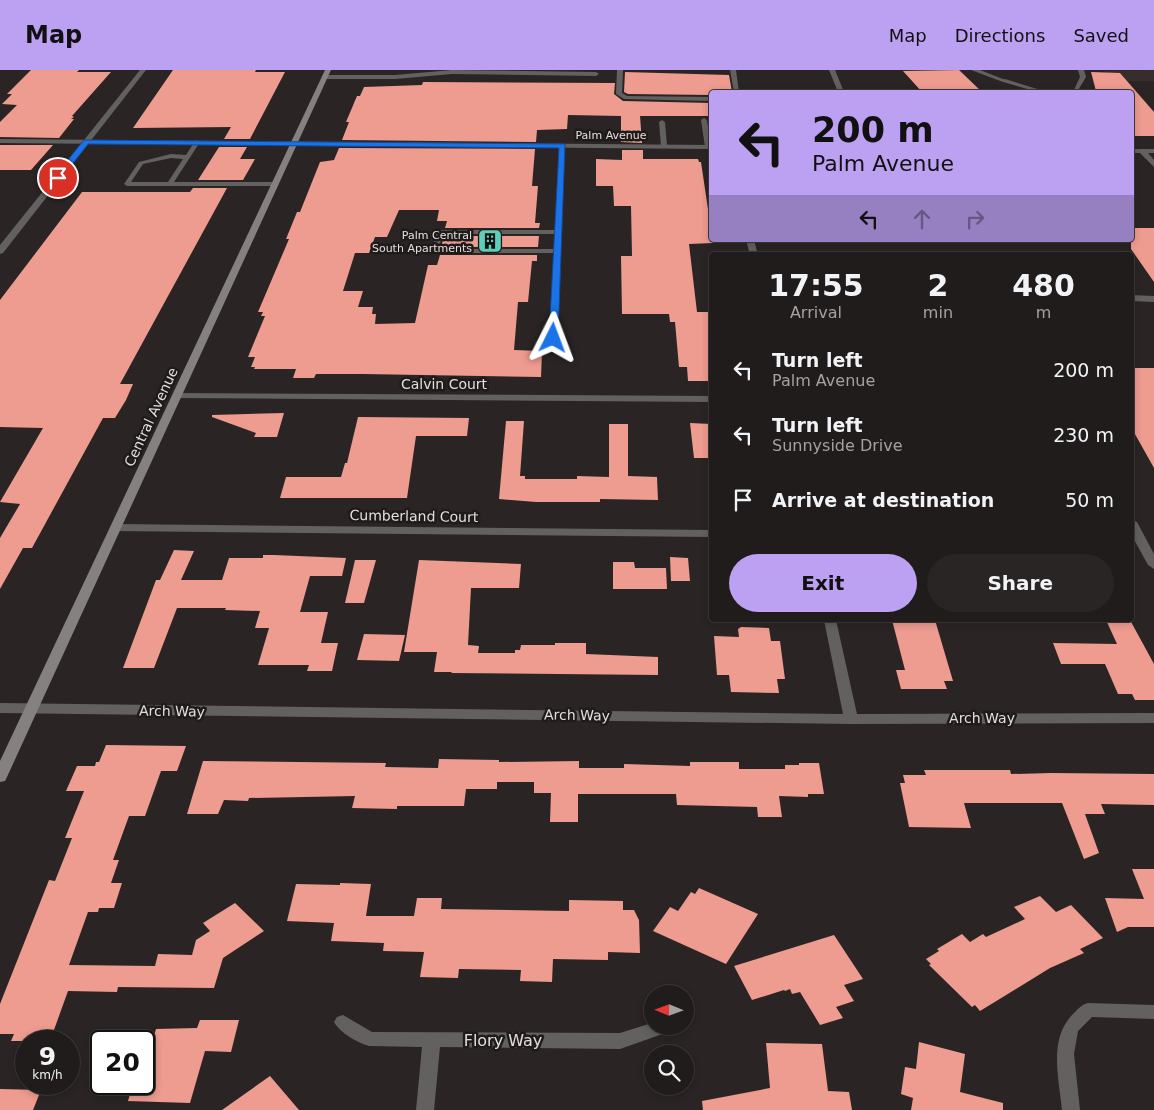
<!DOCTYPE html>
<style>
:root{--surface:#201c1b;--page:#282524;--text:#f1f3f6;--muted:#a2a1a3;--line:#3d3a3a;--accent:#bca0f2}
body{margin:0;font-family:"DejaVu Sans",sans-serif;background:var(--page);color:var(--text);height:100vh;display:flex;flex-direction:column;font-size:19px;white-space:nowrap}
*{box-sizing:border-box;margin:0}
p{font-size:16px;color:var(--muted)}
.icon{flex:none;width:28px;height:28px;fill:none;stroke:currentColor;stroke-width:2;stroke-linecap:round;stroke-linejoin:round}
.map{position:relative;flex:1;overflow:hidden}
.panel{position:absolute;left:709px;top:182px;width:425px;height:370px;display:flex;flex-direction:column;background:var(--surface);border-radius:5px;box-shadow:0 2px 8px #0003,0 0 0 1px var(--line)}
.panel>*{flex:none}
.hud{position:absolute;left:709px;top:20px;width:425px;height:152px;border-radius:5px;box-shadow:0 2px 8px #0003,0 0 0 1px var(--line);background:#bca0f2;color:#111;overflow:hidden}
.needle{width:32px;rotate:271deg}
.controls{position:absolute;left:644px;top:915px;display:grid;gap:10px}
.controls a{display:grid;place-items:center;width:50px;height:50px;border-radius:50%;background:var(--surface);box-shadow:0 2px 8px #0003,0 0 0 1px var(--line);font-size:25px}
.speed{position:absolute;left:15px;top:960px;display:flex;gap:10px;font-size:25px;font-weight:700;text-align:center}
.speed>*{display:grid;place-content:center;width:65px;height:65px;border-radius:50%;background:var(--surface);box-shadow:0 2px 8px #0003,0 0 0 1px var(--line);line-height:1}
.speed small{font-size:12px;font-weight:400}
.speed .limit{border:2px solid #111;border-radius:8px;background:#fff;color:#111}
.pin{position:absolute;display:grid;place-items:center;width:42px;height:42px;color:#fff;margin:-21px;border:2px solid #fff;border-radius:50%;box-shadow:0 1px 5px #0007}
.me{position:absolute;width:55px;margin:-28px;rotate:3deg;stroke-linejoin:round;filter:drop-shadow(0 0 4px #0008)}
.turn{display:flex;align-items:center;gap:18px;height:105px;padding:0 20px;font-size:22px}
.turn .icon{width:65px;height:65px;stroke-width:2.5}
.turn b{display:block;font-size:35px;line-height:42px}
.lanes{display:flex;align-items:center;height:48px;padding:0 20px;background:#0003;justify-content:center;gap:25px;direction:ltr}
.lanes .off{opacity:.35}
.eta{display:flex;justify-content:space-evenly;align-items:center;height:85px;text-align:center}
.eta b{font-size:30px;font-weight:700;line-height:35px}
.cta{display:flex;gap:10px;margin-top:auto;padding:10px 20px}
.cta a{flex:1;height:58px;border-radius:30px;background:var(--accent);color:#111;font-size:20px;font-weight:700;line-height:58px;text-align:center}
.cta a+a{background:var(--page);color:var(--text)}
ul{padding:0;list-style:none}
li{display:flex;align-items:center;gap:15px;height:65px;padding:0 20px}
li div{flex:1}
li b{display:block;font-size:19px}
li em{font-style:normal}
header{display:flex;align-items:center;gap:30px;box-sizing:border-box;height:70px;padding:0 25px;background:var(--accent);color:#111}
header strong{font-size:24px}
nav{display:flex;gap:28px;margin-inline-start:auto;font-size:18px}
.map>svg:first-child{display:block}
</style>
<header>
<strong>Map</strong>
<nav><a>Map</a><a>Directions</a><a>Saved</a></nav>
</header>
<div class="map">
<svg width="1154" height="1040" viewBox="0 0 1154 1040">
<rect width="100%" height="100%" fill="#2a2524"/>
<!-- built -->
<path fill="#382d2b" d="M1154 0V11H1111L1104 1Z"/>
<!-- building -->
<path fill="#ee9b90" d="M31 0H79L77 2H111L72 46 74 47 71 49H74L59 68 0 67V52L17 35 2 34 12 24H7Z
M173 0H256L255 2H285L250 69H224L231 57 133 58Z
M959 0 982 22H922L903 1Z
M625 2 729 5 732 22H711V25L628 24 624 22Z
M1091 2 1120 3 1154 42V66H1131V21H1096Z
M423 12 615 13 614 24 623 31 711 33V46H640L642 73 621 72V46L568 45 567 59 537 60 536 72 342 70 349 52H346L357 26H360L364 17 422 15Z
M0 75H53L31 100H0Z
M219 77H247L240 89H255L243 110H198Z
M339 78 535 79 532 116H538L535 153H540L539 158H445L447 151H437L439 140H399L387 167H375L369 183H355L343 221H363L358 237H373L372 244H376L375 254 415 253 428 195H437L440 185H537V191H532L528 232H518L514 280 542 281 541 307 363 304H316L314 308H293L296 299H254L255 297H251L255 287H248L265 246H261L263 242H258L289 169H286L297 142H300L320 92 334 90Z
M622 80H643V89H698L699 92H701L713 173 689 174 697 242H711V311H688L687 297H679L675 252H670L669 244H622L621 186H632L631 136H614L613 116H596V89L622 90Z
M193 118H227L120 314H133L126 330 115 348H103L32 478H23L0 519V468L20 434 0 432 43 358 0 357V230L82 122H190Z
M1131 158H1154V212L1131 179Z
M444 166H539L538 177H441Z
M1131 298H1154V398L1131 357Z
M284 343 277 367H254L256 363 212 347V345Z
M358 347 469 348 467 366H416L407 428H280L286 407H341L345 393H347Z
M506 351H524L520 406H525V409H577V406L609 407V354H628V406L657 407 658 430 600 429V432H536L499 429Z
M690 353 711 354V388H694Z
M174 480 194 481 181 510H222L229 488H263V485H274L346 488 342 506H310L300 542H328L321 573H338L332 601H307L309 595H258L269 558H255L260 541 225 540 226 538H177L154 598H123L156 510H160Z
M670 487 688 488 690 511H671Z
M355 490H376L364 533H345Z
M419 490 521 494 519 518H471L468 575 479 576 478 583H515V580H520L521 575H555V573H586V584L658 587V605L451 603 452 602H434L437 582H404Z
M613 492H634L635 498H666L667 519H613Z
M892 550H935L953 611H944L947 619H901L896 600H905Z
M1106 550H1130L1154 594V630H1135L1132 624H1118L1105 594H1061L1053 573 1117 574Z
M741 557 769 558 771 571H780L785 609H777L779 623 731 622 729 605H717L714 566 739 567 738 559Z
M364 564 405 565 399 591 357 590Z
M106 675 186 676 177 701H161L145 746H129L113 790H119L111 813H122L114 838H99L98 842H88L69 895 155 896 158 884 192 885 196 870 210 861 203 853 235 833 264 861 223 888 214 918 118 917 117 922 68 921 50 971H11L14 964H0V934L49 810 55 811 72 768H65L84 721H66L77 696H95L96 692H99Z
M439 689 499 690V692L579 691V698H624V694L690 696V692H739V699H785V695H799V693H819L824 724H808V727L779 726 782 747H758L757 737 677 735 676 724H578V752H550L551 723H534V712H497V719H466L464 736H397V739L352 738 355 726 249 728 248 731 224 730 218 744H187L203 691 386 693 385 697 438 698Z
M924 700H1010L1011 704 1051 703 1154 704V735L1101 734 1105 744H1085L1099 783 1084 789 1062 733H964L971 758 909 757 900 713H905L903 705H926Z
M1132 799H1154V857H1128L1117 862 1105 828 1144 829Z
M340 813 371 814 366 846H414L417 828H442L441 839 569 841V830L623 831V840H634L639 850 640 883 608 882V890L553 889 552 912 520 911 521 900 459 899 458 908 420 907 424 882 383 881 384 873 331 871 334 853 287 851 296 814 340 815Z
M699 818 758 844 726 894 653 861 670 837 678 841 691 822 695 824Z
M1040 826 1056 842 1071 835 1103 868 1080 879 1084 883 1050 898 980 941 975 935 972 937 929 895 931 894 926 889 939 881 937 879 962 864 970 872 983 864 986 867 1025 849 1014 837Z
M834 865 863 909 844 915 854 931 836 937 843 948 820 955 800 922 792 924 790 919 785 921 784 920 752 930 734 896Z
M200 950H239L231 982 205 981 190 1033 128 1031 133 1014H144V999L156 959 197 958Z
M919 972 965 984 960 1022 1003 1033V1040H911L913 1028 901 1024 905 997 916 999Z
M766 973 822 974 828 1021 849 1022 852 1040H703L702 1031 770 1018Z
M270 1006 299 1040H222Z
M0 1019 41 1020 33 1040H0Z"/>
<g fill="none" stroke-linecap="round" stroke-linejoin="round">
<!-- service -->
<path fill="#636060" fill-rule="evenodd" d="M617 0H623L622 23 627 26 711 27V31L624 29 616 24Z
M730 0H736L739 22H734Z
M1078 0H1084L1086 7 1077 22H1073L1080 7Z
M1005 9 1044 21 1045 22H1038L1003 12 1002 11Z
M704 48 707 50 711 77 708 79 705 77 701 50Z
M662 50 665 52 667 76 664 78 661 76 659 52Z
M197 70 200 72 174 112H275L278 114 275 116H127L124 114 139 92 171 84 186 85 195 71ZM171 88 183 89 168 112H131L143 94Z
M562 74 565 76 557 268 553 270 549 268 554 183H435L432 181 436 162 439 160H555L559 76ZM442 164H555L554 179H439Z"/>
<!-- minor -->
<path fill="#636060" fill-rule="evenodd" d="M140 0H146L3 183 0 184V175Z
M452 0 596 2 599 4 596 6 452 4 395 9H325L322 7 325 5H395Z
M829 0H835L844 22H838Z
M971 0H980L1008 11 1003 12Z
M746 170H754L758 185H750Z
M1131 225 1154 226V232L1131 231Z
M177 323 711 326V332L173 328 172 326 173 324Z
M1131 449 1137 452 1154 484V499L1148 495 1131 464Z
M116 454 711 460V467L112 461 110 458Z
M824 550H836L857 644 1154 643V653L851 654 0 643V633L843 644Z
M1088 933 1154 935V949L1092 947 1078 961 1074 984 1080 1040H1062C1059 1008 1048 969 1073 944 1078 939 1081 935 1088 933Z
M343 945 372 962 620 963 652 953V956H674L671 961 620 979 440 977 434 1040H416L422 977 369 976C358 973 340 963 334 952L337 947Z"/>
<!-- tertiary -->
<path fill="#636060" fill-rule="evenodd" d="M0 69 711 75V79L0 73Z
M1131 79H1154V83H1148L1154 90V97L1140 83H1131Z"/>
<!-- secondary -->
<path fill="#858181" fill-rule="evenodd" d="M325 0H331L7 707 5 711 0 712V691Z"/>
</g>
<!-- route -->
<path fill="#1a73e8" stroke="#114b97" d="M84 70 565 74 558 268 553 270 549 268 559 78 88 74 60 110H55V106Z"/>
<!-- icons -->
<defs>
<symbol id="building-square" viewBox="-11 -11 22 22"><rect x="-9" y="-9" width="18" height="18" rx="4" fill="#5eceb8" stroke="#201b1b"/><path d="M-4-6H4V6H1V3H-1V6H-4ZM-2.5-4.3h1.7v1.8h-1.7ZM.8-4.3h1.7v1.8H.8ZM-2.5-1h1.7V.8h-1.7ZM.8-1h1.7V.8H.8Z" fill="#111"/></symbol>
</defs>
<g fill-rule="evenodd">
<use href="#building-square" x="476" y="157" width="28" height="28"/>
</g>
<g text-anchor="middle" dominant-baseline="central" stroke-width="5" stroke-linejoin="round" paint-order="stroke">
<!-- far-street labels -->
<g font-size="11" fill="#e1dedd" stroke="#201b1b">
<text x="611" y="65">Palm Avenue</text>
</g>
<!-- far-poi labels -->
<g font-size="11" fill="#e1dedd" stroke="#201b1b" text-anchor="end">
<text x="472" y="165">Palm Central<tspan x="472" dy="13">South Apartments</tspan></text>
</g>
<!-- street labels -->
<g font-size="14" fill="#e1dedd" stroke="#201b1b">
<text x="444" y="314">Calvin Court</text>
<text transform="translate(151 347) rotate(-65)">Central Avenue</text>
<text transform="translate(414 446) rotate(1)">Cumberland Court</text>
<text transform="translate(172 641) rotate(1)">Arch Way</text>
<text transform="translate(577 645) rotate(1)">Arch Way</text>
<text x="982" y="648">Arch Way</text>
</g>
<!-- near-street labels -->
<g font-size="16" fill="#e1dedd" stroke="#201b1b">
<text x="503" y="970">Flory Way</text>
</g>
</g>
</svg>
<div class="controls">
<a><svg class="needle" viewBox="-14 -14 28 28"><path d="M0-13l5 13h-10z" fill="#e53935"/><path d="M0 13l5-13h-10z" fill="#a2a1a3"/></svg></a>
<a><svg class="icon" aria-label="search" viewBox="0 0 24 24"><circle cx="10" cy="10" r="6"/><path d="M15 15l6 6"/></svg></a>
</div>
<div class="speed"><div>9<small>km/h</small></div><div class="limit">20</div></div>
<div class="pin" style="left:58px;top:108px;background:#d93025"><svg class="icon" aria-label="arrive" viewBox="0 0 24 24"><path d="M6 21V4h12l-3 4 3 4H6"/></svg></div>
<svg class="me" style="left:553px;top:268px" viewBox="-20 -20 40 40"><path d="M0-17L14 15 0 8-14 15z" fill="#1a73e8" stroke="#fff" stroke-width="4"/></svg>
<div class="hud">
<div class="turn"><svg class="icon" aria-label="left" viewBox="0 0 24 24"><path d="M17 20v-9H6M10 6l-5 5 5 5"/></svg><div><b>200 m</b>Palm Avenue</div></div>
<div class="lanes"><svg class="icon" aria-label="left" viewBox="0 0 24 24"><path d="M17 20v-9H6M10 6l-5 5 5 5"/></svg><svg class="icon off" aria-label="ahead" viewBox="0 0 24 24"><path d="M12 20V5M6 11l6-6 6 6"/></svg><svg class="icon off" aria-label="right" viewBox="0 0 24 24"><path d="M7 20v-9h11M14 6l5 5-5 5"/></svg></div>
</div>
<section class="panel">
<div class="eta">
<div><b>17:55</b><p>Arrival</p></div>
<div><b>2</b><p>min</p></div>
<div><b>480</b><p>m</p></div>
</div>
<ul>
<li><svg class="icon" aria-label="left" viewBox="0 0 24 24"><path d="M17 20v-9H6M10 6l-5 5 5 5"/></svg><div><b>Turn left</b><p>Palm Avenue</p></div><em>200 m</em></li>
<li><svg class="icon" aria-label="left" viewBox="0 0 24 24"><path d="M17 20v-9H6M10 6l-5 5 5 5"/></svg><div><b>Turn left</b><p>Sunnyside Drive</p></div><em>230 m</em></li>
<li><svg class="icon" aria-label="arrive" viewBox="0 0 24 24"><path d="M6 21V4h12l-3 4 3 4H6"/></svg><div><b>Arrive at destination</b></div><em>50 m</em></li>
</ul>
<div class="cta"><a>Exit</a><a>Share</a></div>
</section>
</div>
